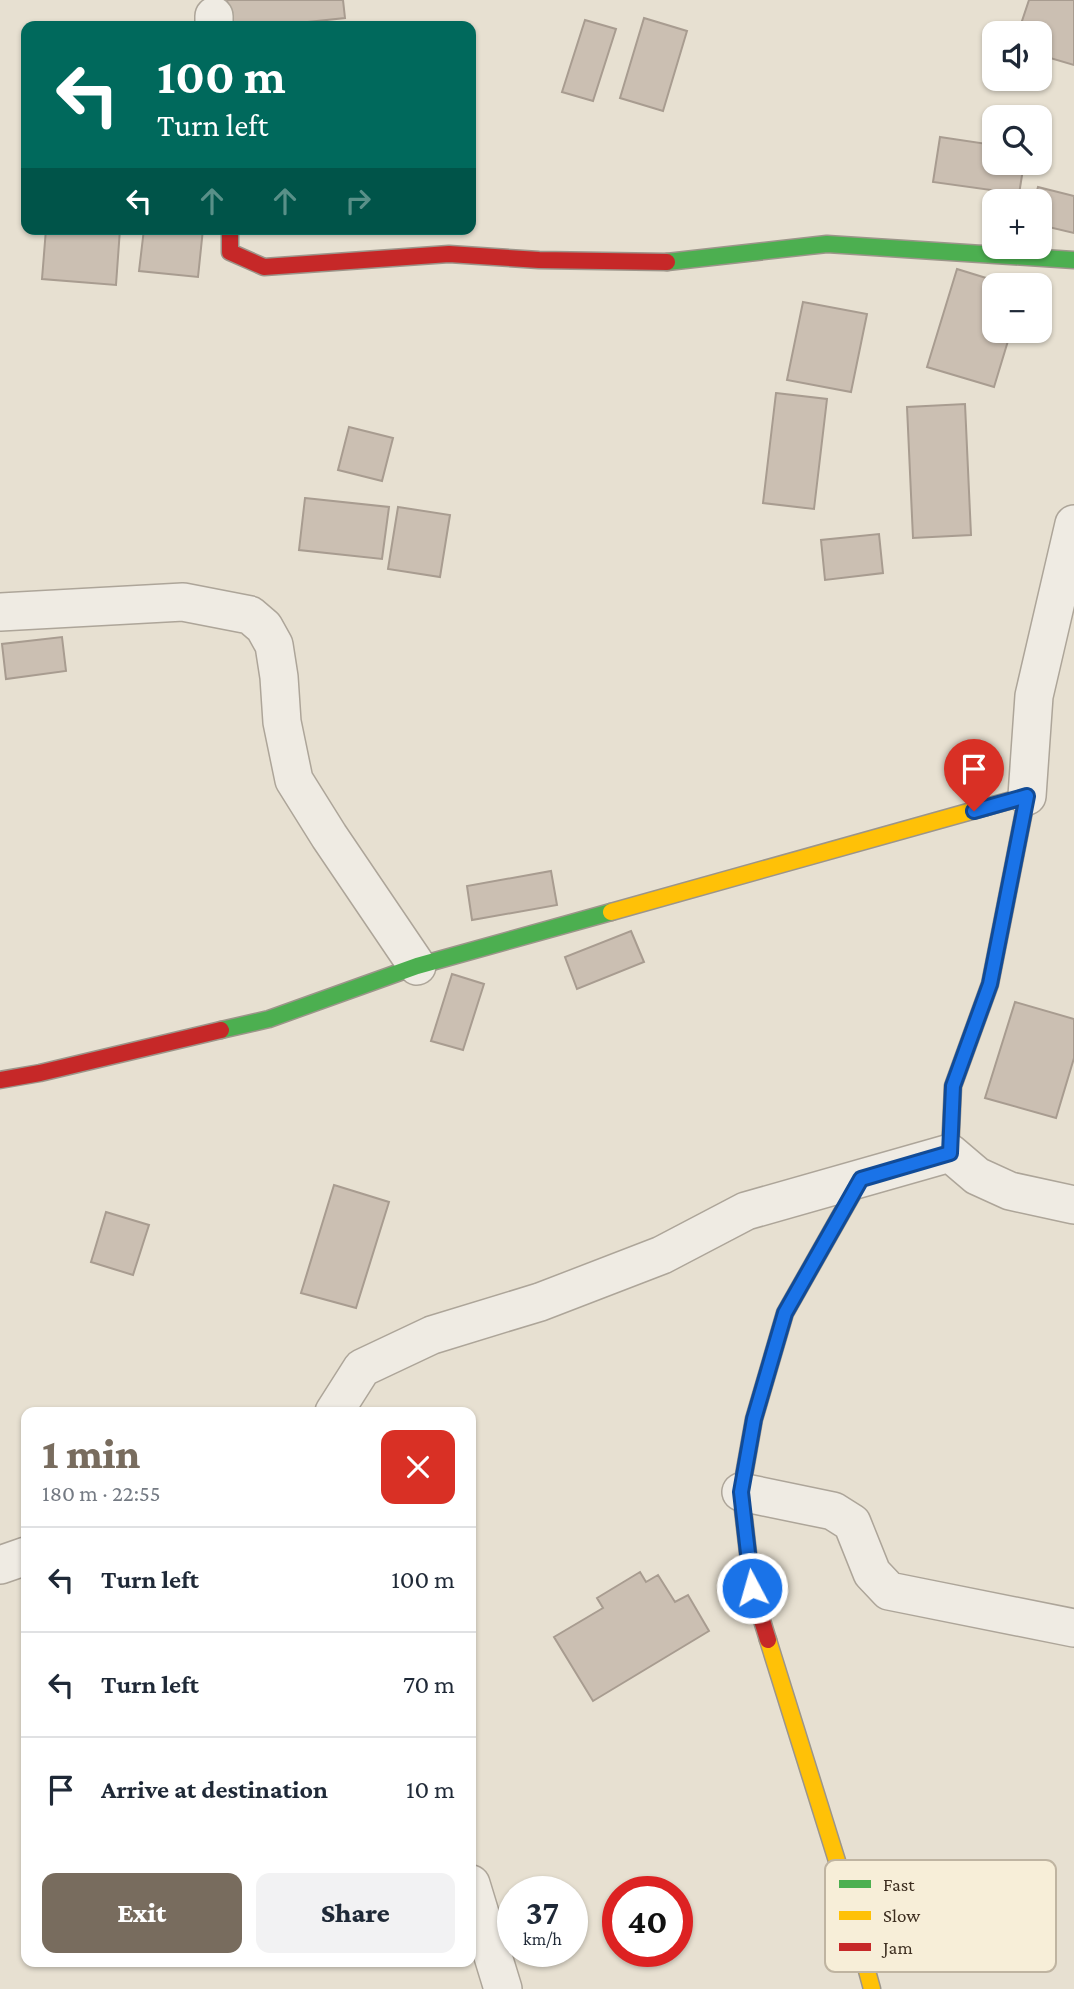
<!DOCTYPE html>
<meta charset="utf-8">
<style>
:root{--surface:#fff;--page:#f2f2f3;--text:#1f2937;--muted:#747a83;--line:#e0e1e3;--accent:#786c5e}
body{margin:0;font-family:"Crimson Pro",serif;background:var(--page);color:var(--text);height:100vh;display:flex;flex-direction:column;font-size:26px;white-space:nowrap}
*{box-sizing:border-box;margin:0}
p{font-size:23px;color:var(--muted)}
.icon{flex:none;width:38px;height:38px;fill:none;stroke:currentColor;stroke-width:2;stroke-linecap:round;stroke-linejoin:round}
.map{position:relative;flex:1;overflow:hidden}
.side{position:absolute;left:21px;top:1407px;width:455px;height:560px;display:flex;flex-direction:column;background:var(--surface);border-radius:14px;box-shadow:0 2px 5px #0004}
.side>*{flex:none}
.banner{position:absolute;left:21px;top:21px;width:455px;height:214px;border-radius:14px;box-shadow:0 2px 5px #0004;background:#00695c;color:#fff;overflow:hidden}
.buttons{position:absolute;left:982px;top:21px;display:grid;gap:14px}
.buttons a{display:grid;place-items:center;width:70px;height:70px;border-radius:14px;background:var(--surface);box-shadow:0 2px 5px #0004;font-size:35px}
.speed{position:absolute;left:497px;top:1876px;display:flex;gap:14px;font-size:35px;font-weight:700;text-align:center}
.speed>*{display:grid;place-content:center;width:91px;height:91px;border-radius:50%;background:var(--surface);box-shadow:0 2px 5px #0004;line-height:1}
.speed small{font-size:18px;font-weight:400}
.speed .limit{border:10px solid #d22;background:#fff;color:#111}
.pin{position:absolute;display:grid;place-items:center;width:60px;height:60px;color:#fff;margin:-72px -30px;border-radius:50% 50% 50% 0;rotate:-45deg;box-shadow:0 0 7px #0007}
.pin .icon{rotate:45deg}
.me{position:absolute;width:77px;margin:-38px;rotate:354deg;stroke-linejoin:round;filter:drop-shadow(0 0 5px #0008)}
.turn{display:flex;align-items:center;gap:24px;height:147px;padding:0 21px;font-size:32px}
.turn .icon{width:91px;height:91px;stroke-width:2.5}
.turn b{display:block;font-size:49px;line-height:60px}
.lanes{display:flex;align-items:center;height:66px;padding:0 21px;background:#0003;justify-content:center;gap:35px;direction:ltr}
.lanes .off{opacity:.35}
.round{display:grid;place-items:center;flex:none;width:74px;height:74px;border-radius:14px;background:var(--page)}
.head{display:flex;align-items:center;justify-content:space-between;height:119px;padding:0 21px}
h1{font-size:42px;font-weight:800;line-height:52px;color:var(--accent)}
.primary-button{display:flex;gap:14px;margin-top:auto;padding:14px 21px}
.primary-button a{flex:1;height:80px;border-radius:14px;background:var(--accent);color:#fff;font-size:28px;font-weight:800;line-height:80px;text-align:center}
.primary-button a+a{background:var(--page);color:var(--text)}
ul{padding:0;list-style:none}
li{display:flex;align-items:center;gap:21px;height:105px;padding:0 21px;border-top:2px solid var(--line)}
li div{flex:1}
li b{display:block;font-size:26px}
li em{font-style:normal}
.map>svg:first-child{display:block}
</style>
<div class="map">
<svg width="1074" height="1989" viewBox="0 0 1074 1989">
<rect width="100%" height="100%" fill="#e7e0d1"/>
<!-- building -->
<path fill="#cbbfb2" stroke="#a89c90" stroke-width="2" d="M227 0H343L345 18 270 26H230Z
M1029 0H1074V65L1040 55V33H1018Z
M644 18 687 31 663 111 620 98Z
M585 20 616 29 593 101 562 92Z
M940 137 994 145V163H1024L1019 194 933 182Z
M1038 187 1074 196V233L1040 225V201H1034Z
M46 229H120L116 285 42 279Z
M144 229H203L198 277 139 271Z
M957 269 1009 285H994V331H1011L994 387 927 367Z
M803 302 867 314 851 392 787 380Z
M776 393 827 399 814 509 763 503Z
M965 404 971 535 913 538 907 407Z
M349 427 393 438 382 481 338 470Z
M305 498 389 507 382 559 299 550Z
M398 507 450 515 440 577 388 569Z
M879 534 883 573 825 580 821 540Z
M62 637 66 671 6 679 2 644Z
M551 871 557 905 472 920 467 886Z
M631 931 644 962 577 989 565 957Z
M452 974 484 984 463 1050 431 1041Z
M1015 1002 1074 1019V1058L1056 1118 985 1098Z
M334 1185 389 1202 356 1308 301 1293Z
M106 1212 149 1225 133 1275 91 1262Z
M640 1572 646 1582 658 1575 675 1602 688 1595 709 1631 593 1701 554 1637 603 1608 597 1598Z"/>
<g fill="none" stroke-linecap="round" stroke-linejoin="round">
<defs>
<path id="street" d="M214 16V26
M0 612 183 602 250 615 264 627 274 645 279 677 282 722 294 780 329 836 417 966
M1027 796 1034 696 1074 524
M334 1412 362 1368 432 1335 540 1302 662 1255 746 1211 950 1153 977 1176 1010 1191 1074 1205
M741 1492 833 1511 852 1523 872 1573 889 1591 1074 1628
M0 1565 26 1556
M471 1884 503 1989"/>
<path id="fast" d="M667 262 827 244 1074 260
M221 1030 269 1019 417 966 611 912"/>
<path id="slow" d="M611 912 986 807
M768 1640 837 1861 872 1989"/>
<path id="jam" d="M230 229V252L264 267 449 254 539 260 667 262
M0 1080 40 1073 221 1030
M950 1153 953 1086 990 984 1027 796 986 807
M768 1640 752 1588 741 1492 754 1419 785 1313 861 1179"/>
</defs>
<!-- street casing -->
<use href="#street" stroke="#ada599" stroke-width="40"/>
<!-- fast casing -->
<use href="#fast" stroke="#9c958a" stroke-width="19"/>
<!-- slow casing -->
<use href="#slow" stroke="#9c958a" stroke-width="19"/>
<!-- jam casing -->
<use href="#jam" stroke="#9c958a" stroke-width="19"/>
<!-- street -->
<use href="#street" stroke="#efebe3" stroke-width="37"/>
<!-- fast -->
<use href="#fast" stroke="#4caf50" stroke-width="16"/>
<!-- slow -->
<use href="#slow" stroke="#ffc107" stroke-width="16"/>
<!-- jam -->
<use href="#jam" stroke="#c62828" stroke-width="16"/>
</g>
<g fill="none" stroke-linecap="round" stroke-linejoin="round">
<defs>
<path id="route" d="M752 1588 741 1492 754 1419 785 1313 861 1179 950 1153 953 1086 990 984 1027 796 974 811"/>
</defs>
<!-- route casing -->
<use href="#route" stroke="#114b97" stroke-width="18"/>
<!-- route -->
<use href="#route" stroke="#1a73e8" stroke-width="12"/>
</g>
<!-- legend -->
<rect x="825" y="1860" width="231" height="112" rx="10" fill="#f7eed8" stroke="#bfb4a1" stroke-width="2"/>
<rect x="839" y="1880" width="32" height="8" fill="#4caf50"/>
<rect x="839" y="1911" width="32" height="9" fill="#ffc107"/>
<rect x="839" y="1943" width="32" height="8" fill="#c62828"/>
<g font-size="19" fill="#3d2e20">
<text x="883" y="1891">Fast</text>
<text x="883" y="1922">Slow</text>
<text x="883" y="1954">Jam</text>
</g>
</svg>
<div class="buttons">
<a><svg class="icon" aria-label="sound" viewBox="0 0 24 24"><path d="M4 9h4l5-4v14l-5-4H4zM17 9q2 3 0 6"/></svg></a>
<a><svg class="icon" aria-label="search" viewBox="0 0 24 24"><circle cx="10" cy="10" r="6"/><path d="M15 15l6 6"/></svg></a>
<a>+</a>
<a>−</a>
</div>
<div class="speed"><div>37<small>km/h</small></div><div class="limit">40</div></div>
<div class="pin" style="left:974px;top:811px;background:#d93025"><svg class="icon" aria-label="arrive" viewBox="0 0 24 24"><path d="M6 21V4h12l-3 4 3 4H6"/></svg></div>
<svg class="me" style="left:752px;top:1588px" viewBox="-20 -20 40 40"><circle r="17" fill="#1a73e8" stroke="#fff" stroke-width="3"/><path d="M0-11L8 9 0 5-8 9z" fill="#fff"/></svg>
<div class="banner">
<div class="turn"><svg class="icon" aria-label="left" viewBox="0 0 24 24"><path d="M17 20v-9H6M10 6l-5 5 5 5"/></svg><div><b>100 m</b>Turn left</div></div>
<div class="lanes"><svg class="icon" aria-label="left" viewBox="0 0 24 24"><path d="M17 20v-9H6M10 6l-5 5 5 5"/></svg><svg class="icon off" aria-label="ahead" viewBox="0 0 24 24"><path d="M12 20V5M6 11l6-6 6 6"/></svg><svg class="icon off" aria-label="ahead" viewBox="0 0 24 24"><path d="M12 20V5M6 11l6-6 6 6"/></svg><svg class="icon off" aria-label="right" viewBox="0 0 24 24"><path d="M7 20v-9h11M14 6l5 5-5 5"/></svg></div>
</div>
<section class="side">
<div class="head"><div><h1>1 min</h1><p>180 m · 22:55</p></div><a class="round" style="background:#d93025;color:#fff"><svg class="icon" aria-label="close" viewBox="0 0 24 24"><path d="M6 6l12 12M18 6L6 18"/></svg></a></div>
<ul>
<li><svg class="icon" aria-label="left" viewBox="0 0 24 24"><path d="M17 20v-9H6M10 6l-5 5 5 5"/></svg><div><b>Turn left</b></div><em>100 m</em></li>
<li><svg class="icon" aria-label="left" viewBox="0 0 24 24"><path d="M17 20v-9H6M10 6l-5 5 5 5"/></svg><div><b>Turn left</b></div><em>70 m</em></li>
<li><svg class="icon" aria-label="arrive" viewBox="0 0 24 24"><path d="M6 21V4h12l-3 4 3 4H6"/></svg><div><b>Arrive at destination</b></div><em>10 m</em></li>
</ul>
<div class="primary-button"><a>Exit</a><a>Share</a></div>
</section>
</div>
